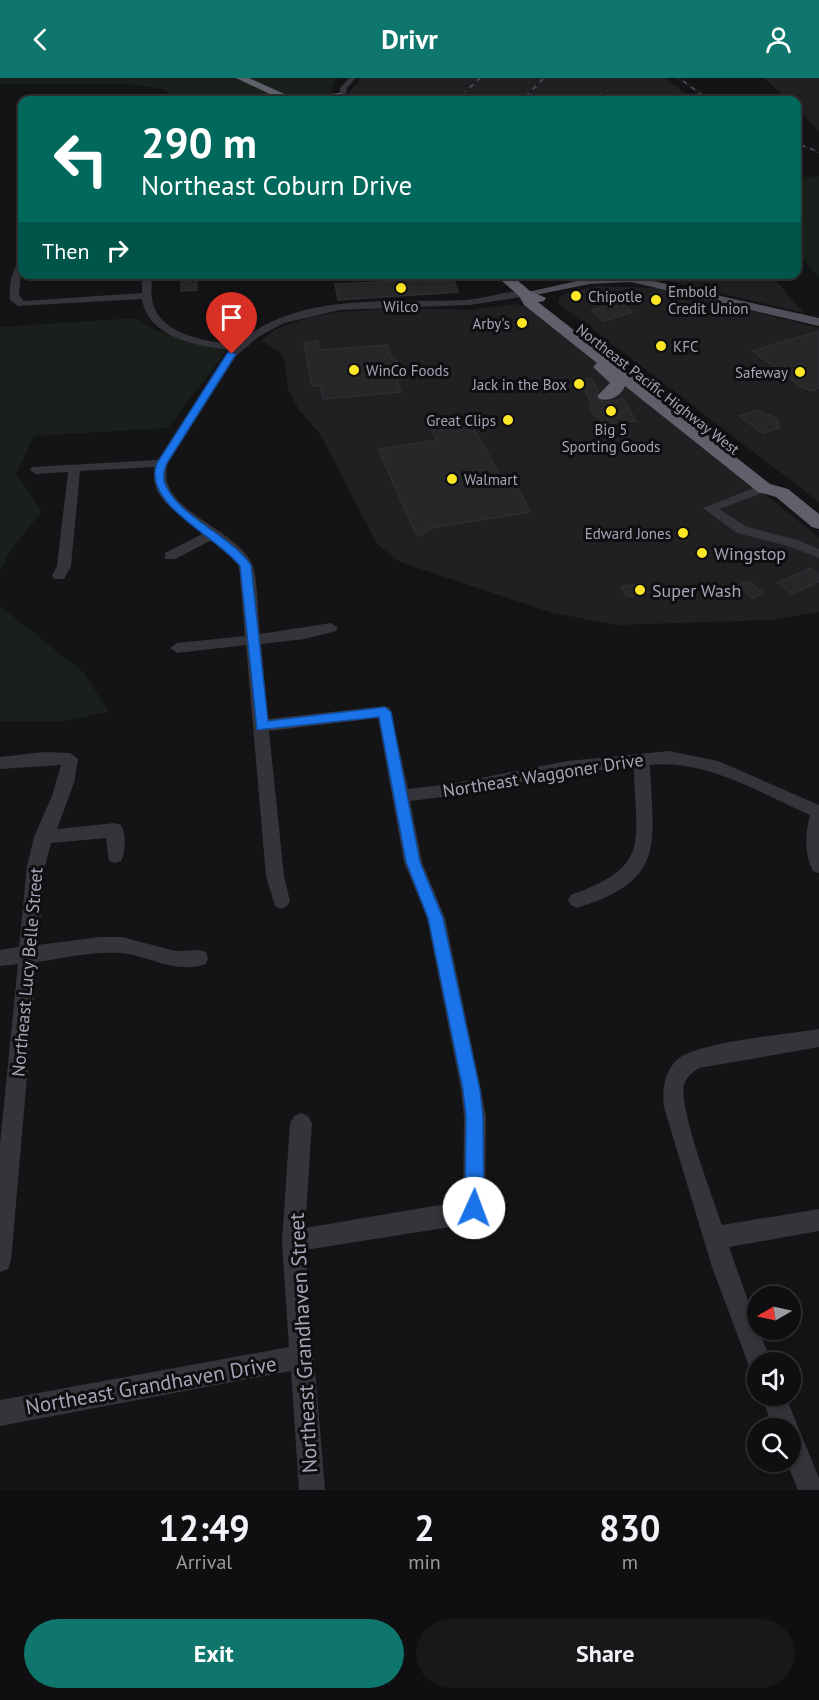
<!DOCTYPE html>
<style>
:root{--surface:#0f0e10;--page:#181719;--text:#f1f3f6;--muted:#9b9c9f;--line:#2f2e30;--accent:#0f766e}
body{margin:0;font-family:"PT Sans",sans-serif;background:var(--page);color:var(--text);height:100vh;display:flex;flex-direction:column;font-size:22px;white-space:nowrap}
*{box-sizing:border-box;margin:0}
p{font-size:20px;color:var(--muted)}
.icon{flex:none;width:33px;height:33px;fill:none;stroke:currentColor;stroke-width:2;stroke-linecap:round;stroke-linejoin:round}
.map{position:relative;height:1412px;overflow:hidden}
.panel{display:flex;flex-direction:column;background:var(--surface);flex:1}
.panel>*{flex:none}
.banner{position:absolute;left:18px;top:18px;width:783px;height:183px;border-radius:12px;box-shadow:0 3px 9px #0003,0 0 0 2px var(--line);background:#00695c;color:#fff;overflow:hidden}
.needle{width:39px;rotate:261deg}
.tools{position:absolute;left:747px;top:1208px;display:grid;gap:12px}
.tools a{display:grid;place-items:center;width:54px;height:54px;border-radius:50%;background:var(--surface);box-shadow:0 3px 9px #0003,0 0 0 2px var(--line);font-size:30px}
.pin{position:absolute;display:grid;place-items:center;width:51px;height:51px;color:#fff;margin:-62px -26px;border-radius:50% 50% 50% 0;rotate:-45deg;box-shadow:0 0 6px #0007}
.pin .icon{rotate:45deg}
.me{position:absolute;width:66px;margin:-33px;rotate:2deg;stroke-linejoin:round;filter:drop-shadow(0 0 4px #0008)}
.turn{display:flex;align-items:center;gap:21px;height:126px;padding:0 24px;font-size:27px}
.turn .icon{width:78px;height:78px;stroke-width:2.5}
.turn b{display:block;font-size:42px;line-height:51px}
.then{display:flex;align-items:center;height:57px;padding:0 24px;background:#0003;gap:12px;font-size:22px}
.eta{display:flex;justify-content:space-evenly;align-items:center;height:102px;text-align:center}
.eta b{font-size:36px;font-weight:700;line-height:42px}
.action{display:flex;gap:12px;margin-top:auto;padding:12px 24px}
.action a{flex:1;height:69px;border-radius:36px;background:var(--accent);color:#fff;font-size:24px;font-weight:700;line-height:69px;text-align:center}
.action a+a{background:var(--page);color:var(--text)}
header{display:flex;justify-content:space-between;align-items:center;height:78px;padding:0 24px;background:var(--accent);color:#fff;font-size:27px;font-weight:700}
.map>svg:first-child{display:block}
</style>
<header><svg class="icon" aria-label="back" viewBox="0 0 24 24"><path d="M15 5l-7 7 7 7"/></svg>Drivr<svg class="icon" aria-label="person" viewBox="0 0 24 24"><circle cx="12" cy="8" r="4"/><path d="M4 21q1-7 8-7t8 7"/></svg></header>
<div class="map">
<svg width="819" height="1412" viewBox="0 0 819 1412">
<rect width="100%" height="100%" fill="#141315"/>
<!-- built -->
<path fill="#201f22" d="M361 0H665L695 22H349L348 16Z
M764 0H819V53L797 31 796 22H788Z
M646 197H771L804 235 647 198Z
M598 208 658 210 819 250V424L558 225 560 218 567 215Z
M516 226 526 229 819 459V534L770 542 617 547 553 535 400 484 377 466 320 356 299 332 288 312 284 280 278 273 261 263 274 252 306 240 340 234 402 230 470 232Z"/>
<!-- green -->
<path fill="#19201c" d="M0 0H338L333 5 331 22H180L163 11 128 6H0Z
M819 98V199L796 174 797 100Z
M135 240 157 253 226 273 168 350 34 358 16 396 42 433 8 476 0 494V249Z
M0 528 84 595 109 634 63 643H0Z"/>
<!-- building -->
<path fill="#272629" stroke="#2e2d31" stroke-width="1.5" d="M181 196H196L197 212 181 213Z
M436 198 438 201 453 200 458 214 338 222 335 206 422 202 420 199Z
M619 224 633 234 604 243 592 232Z
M819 253V310L812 313 800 308 753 273Z
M317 263 321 272 387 267 391 280H396L402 301 397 302 401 314 323 321 320 308H312L304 265Z
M592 301 598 313 595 318 597 322 607 324 623 321 636 343 602 346 599 339H595L589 328H593L580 302Z
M758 332 778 341 779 350 763 355 739 338Z
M470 343 500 398 508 397 513 406 516 405 530 434 430 450 420 458 416 456 378 371 437 362 430 349Z
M811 490 819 497V504L792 516 778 505Z
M748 503 764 515 753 520 738 507Z
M641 505 648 515 627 519 621 509Z"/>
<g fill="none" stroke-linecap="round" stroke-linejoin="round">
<!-- minor -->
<path fill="#35343a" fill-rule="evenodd" d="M349 0H356L347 10 345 22H339L340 10Z
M22 183 19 217 24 223 142 215V196H152C152 207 150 219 154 229 166 259 209 263 236 267 299 212 388 226 465 222 485 221 509 211 528 214V218L470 227 340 232 284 245 258 259 236 278 168 385C153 432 236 449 252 486 258 499 258 540 260 556L331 545 338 550 336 553 305 561 261 566 268 641 385 628 390 630 408 711 450 706 568 683 669 673 718 683 819 727V795L813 793C804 775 805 756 810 737 760 715 706 681 650 687 653 767 667 802 577 830L571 827 568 822 571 817C653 788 635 764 634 689L568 695 450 718 410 723 422 784 445 840 481 1012 486 1039 485 1130 482 1138 450 1149 305 1172 325 1412H299L291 1293 0 1348V1322L289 1269 282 1163 290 1045 294 1038 301 1035 308 1038 312 1045 305 1150 463 1123 464 1039 461 1012 427 840 404 784 378 640 269 653 284 798 290 823 287 828 281 831 275 828 266 798 246 567 177 575 170 570 177 565 245 558 239 488 230 476 212 462 175 481H165V475L204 455C183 438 147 421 155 389L80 393 71 488 64 501H54L52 498 57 488 68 394 36 396 30 392 32 389 158 382 230 272C198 268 148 260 142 221L18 228 10 222C9 210 11 189 22 183Z
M764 406 770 410 768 413 719 431 747 449 798 462 819 471V480L788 468 737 455 703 430Z
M45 674 70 675 78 681 74 705 57 751 115 745 121 747C126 756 126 774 121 783L115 785 109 783 106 760 51 765 45 788 38 867 100 859H122L175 873 199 872 206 874 208 880 206 886C175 897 149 877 120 875 92 873 64 880 37 884L11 1183 8 1191 0 1194V1066L18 886 0 888V872L19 869 27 788 34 759 52 718 61 687 0 691V679Z
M819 951V969L699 990C693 994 686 999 684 1007 679 1032 713 1119 722 1147L819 1131V1153L729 1169 758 1251 772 1284H758V1295L751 1293 712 1189 664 1029C662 1012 664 993 678 981 698 964 789 956 819 951Z
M761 1317H785L819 1400V1412H798L786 1383H790V1350H773Z"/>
<!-- major -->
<path fill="#50505a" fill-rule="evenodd" d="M631 198 819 240V248L631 204 590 206 525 219 519 216 590 200Z"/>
<!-- highway -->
<path fill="#60606c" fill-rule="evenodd" d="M236 0H249L291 19 341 15 346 18 324 22H282Z
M494 196H510L530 213 546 220 544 223 538 224 770 406 788 411 819 436V451L812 449 776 419 758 414 625 308C621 318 610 324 599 321L597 318 610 305 593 289 597 285 524 227 519 218Z"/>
<defs>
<path id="rail" d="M679 0 709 22
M466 13 480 0
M522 22 544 0
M594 22 606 13
M796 65 819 74"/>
</defs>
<!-- rail casing -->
<use href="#rail" stroke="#474750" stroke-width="2"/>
<!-- rail -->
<use href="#rail" stroke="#0f0e10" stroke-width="1.5" stroke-dasharray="5" stroke-linecap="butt"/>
</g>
<!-- route -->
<path fill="#1a73e8" stroke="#114b97" stroke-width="1.5" d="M228 274 236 276 167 385C164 392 162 401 166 408 182 441 229 456 251 487L268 643 385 629 391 634 420 784 443 840 480 1012 483 1039 484 1130 481 1136 474 1139 468 1136 465 1130 466 1039 463 1012 428 840 406 784 379 639 257 652 240 488C218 459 141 426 157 385Z"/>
<!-- markers -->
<g fill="#fde623" stroke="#0f0e10" stroke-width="2">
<circle cx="401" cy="210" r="6"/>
<circle cx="576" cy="218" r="6"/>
<circle cx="656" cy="222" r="6"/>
<circle cx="522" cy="245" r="6"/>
<circle cx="661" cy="268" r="6"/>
<circle cx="354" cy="292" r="6"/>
<circle cx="800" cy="294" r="6"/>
<circle cx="579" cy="306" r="6"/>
<circle cx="611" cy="333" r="6"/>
<circle cx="508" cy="342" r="6"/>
<circle cx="452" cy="401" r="6"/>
<circle cx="683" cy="455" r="6"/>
<circle cx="702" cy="475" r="6"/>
<circle cx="640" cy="512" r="6"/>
</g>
<g text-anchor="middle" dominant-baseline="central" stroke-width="6" stroke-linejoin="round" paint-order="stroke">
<!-- far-poi labels -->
<g font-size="15" fill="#a4a5b7" stroke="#0f0e10" text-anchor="start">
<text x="668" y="213">Embold<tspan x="668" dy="17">Credit Union</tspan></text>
<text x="588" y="218">Chipotle</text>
<text x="401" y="228" text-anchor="middle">Wilco</text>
<text x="510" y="245" text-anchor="end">Arby's</text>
<text x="673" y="268">KFC</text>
<text x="366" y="292">WinCo Foods</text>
<text x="788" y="294" text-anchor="end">Safeway</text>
<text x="567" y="306" text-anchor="end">Jack in the Box</text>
<text x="496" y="342" text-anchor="end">Great Clips</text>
<text x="611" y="351" text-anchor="middle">Big 5<tspan x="611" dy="17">Sporting Goods</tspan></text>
<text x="464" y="401">Walmart</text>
<text x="671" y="455" text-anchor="end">Edward Jones</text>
</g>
<!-- far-street labels -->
<g font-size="15" fill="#a4a5b7" stroke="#0f0e10">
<text transform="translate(658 311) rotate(38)">Northeast Pacific Highway West</text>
</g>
<!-- poi labels -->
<g font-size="18" fill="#a4a5b7" stroke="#0f0e10" text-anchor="start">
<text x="714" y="475">Wingstop</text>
<text x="652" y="512">Super Wash</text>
</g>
<!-- street labels -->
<g font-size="18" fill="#a4a5b7" stroke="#0f0e10">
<text transform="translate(543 697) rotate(-9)">Northeast Waggoner Drive</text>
<text transform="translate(27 894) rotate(-85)">Northeast Lucy Belle Street</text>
</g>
<!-- near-street labels -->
<g font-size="21" fill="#a4a5b7" stroke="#0f0e10">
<text transform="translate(303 1265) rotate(-93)">Northeast Grandhaven Street</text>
<text transform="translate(151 1307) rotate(-10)">Northeast Grandhaven Drive</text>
</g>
</g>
</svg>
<div class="tools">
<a><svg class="needle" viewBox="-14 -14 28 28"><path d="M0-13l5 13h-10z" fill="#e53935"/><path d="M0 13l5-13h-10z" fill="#9b9c9f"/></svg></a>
<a><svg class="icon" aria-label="sound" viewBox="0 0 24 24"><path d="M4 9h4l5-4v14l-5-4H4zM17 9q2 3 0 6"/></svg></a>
<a><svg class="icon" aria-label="search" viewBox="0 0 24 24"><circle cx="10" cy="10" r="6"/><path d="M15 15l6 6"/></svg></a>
</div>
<div class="pin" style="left:232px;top:276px;background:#d93025"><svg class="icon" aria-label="arrive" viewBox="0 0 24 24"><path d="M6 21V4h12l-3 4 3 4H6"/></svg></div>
<svg class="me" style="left:474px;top:1130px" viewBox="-20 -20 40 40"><circle r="19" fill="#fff"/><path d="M0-13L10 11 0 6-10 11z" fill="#1a73e8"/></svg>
<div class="banner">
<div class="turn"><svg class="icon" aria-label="left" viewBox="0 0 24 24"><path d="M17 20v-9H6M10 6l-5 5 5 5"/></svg><div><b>290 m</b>Northeast Coburn Drive</div></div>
<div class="then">Then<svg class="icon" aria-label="right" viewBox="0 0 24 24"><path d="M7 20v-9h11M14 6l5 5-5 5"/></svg></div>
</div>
</div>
<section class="panel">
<div class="eta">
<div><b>12:49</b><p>Arrival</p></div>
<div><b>2</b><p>min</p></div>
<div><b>830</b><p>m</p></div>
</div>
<div class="action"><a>Exit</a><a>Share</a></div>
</section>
